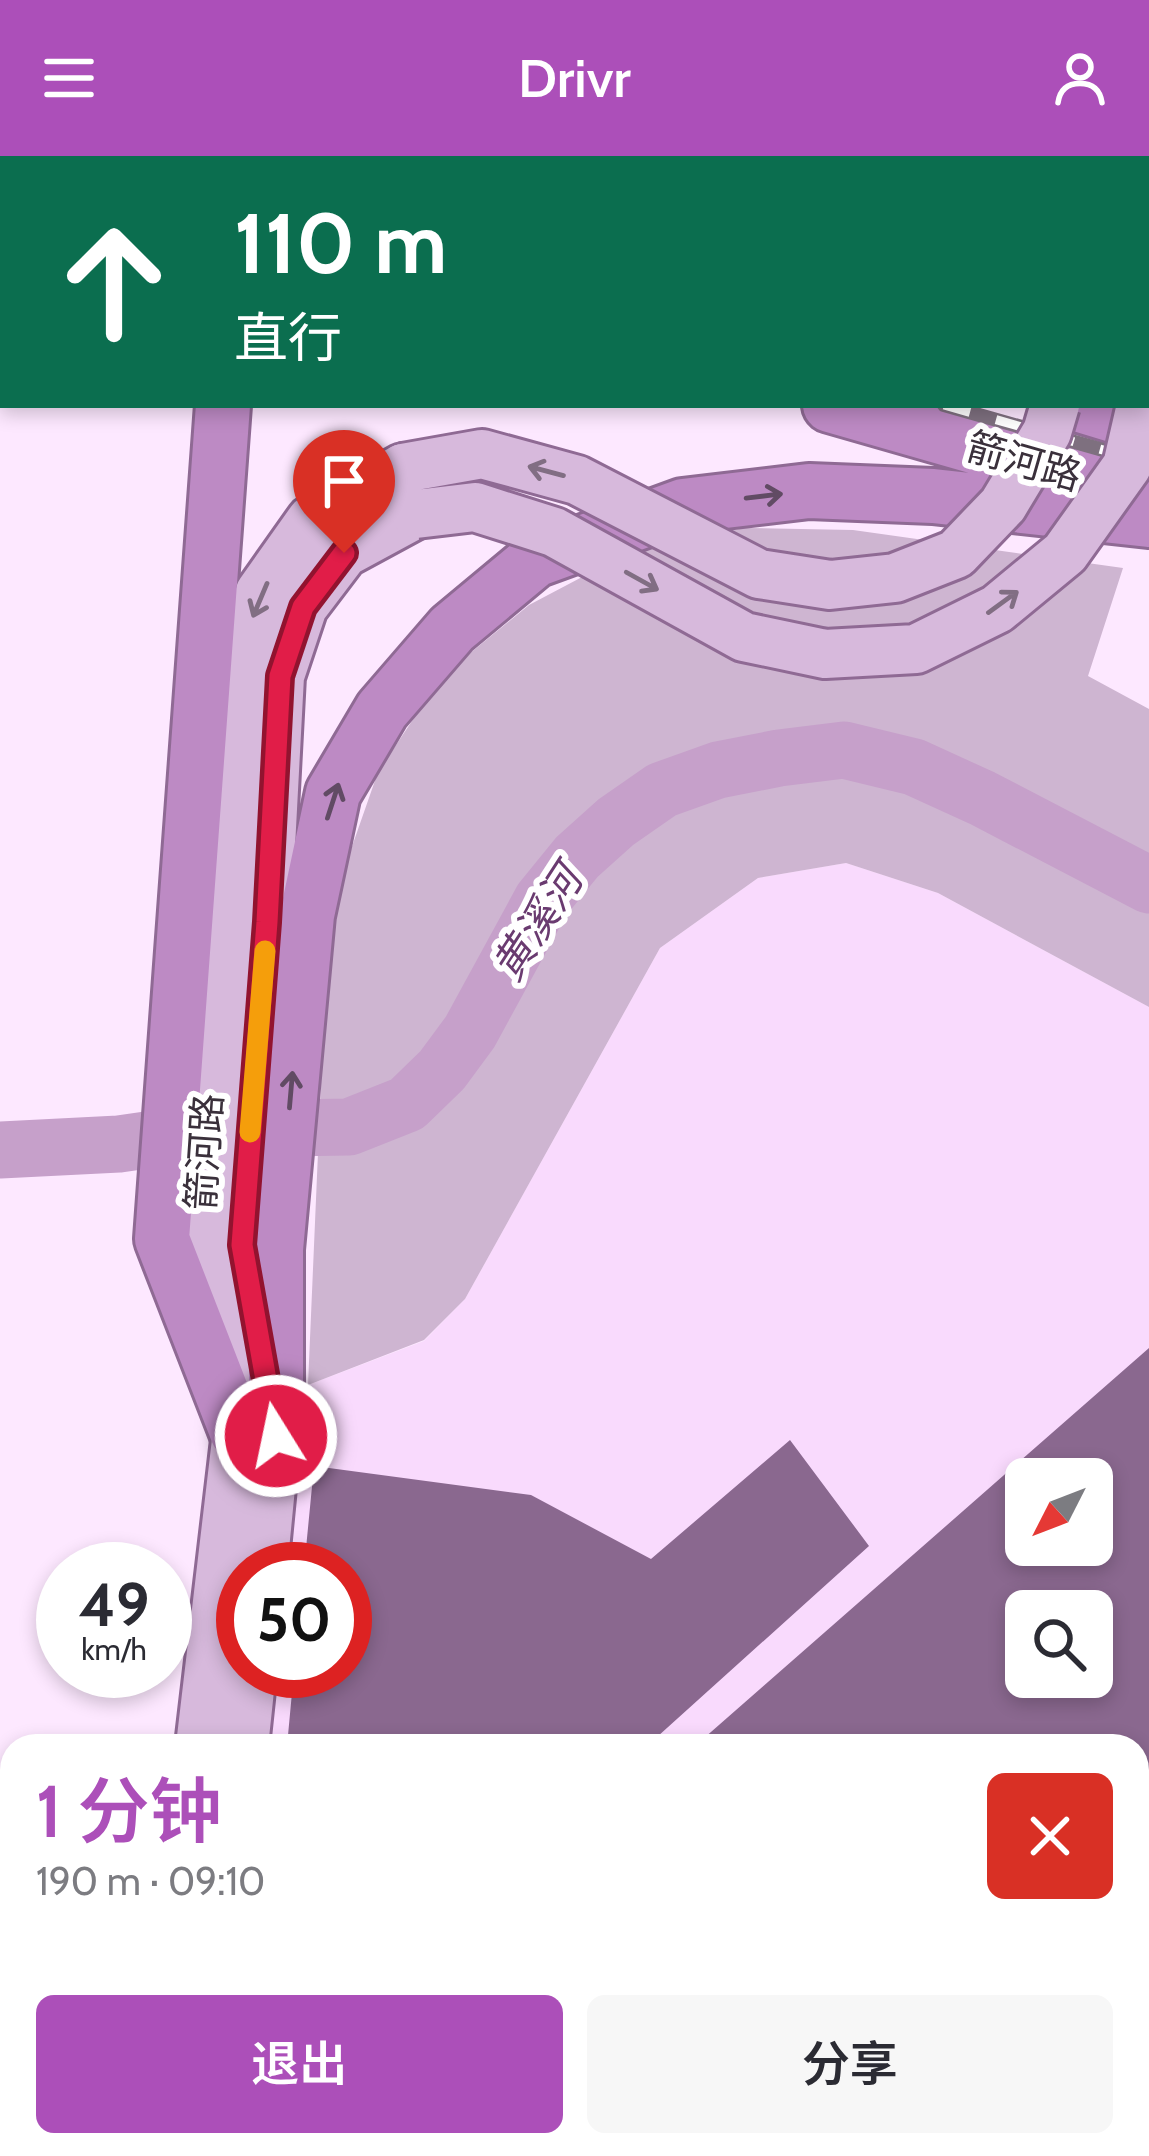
<!DOCTYPE html>
<html lang="zh">
<meta charset="utf-8">
<style>
:root{--surface:#fff;--page:#f7f7f7;--text:#2b2b33;--muted:#7c7c81;--accent:#ac4fb9}
body{margin:0;font-family:Cabin,"Noto Sans SC",sans-serif;background:var(--page);color:var(--text);height:100vh;display:flex;flex-direction:column;font-size:45px;white-space:nowrap}
*{box-sizing:border-box;margin:0}
p{font-size:39px;color:var(--muted)}
.icon{flex:none;width:66px;height:66px;fill:none;stroke:currentColor;stroke-width:2;stroke-linecap:round;stroke-linejoin:round}
.map{position:relative;flex:1;overflow:hidden}
.sheet{position:absolute;left:0px;top:1578px;width:1149px;height:423px;display:flex;flex-direction:column;background:var(--surface);border-radius:36px 36px 0 0;box-shadow:0 6px 18px #0003}
.sheet>*{flex:none}
.guide{position:absolute;left:0px;top:0px;width:1149px;height:252px;box-shadow:0 6px 18px #0003;background:#0b6e4f;color:#fff;overflow:hidden}
.needle{width:78px;rotate:228deg}
.controls{position:absolute;left:1005px;top:1302px;display:grid;gap:24px}
.controls a{display:grid;place-items:center;width:108px;height:108px;border-radius:18px;background:var(--surface);box-shadow:0 6px 18px #0003;font-size:60px}
.speed{position:absolute;left:36px;top:1386px;display:flex;gap:24px;font-size:60px;font-weight:700;text-align:center}
.speed>*{display:grid;place-content:center;width:156px;height:156px;border-radius:50%;background:var(--surface);box-shadow:0 6px 18px #0003;line-height:1}
.speed small{font-size:30px;font-weight:400}
.speed .limit{border:18px solid #d22;background:#fff;color:#111}
.pin{position:absolute;display:grid;place-items:center;width:102px;height:102px;color:#fff;margin:-123px -51px;border-radius:50% 50% 50% 0;rotate:-45deg;box-shadow:0 0 12px #0007}
.pin .icon{rotate:45deg}
.me{position:absolute;width:132px;margin:-66px;rotate:350deg;stroke-linejoin:round;filter:drop-shadow(0 0 9px #0008)}
.turn{display:flex;align-items:center;gap:42px;height:252px;padding:0 36px;font-size:54px}
.turn .icon{width:156px;height:156px;stroke-width:2.5}
.turn b{display:block;font-size:84px;line-height:102px}
.round{display:grid;place-items:center;flex:none;width:126px;height:126px;border-radius:18px;background:var(--page)}
.summary{display:flex;align-items:center;justify-content:space-between;height:204px;padding:0 36px}
h1{font-size:72px;font-weight:600;line-height:90px;color:var(--accent)}
.button{display:flex;gap:24px;margin-top:auto;padding:24px 36px}
.button a{flex:1;height:138px;border-radius:18px;background:var(--accent);color:#fff;font-size:48px;font-weight:600;line-height:138px;text-align:center}
.button a+a{background:var(--page);color:var(--text)}
header{display:flex;justify-content:space-between;align-items:center;height:156px;padding:0 36px;background:var(--accent);color:#fff;font-size:54px;font-weight:600}
.map>svg:first-child{display:block}
</style>
<header><svg class="icon" aria-label="menu" viewBox="0 0 24 24"><path d="M4 6h16M4 12h16M4 18h16"/></svg>Drivr<svg class="icon" aria-label="person" viewBox="0 0 24 24"><circle cx="12" cy="8" r="4"/><path d="M4 21q1-7 8-7t8 7"/></svg></header>
<div class="map">
<svg width="1149" height="2000" viewBox="0 0 1149 2000">
<rect width="100%" height="100%" fill="#fde8ff"/>
<!-- built -->
<path fill="#f9dafd" fill-rule="evenodd" d="M846 707 938 737 1149 851V2000H228L229 1989H1137V1590H270L278 1515H345V1413H289L308 1229 424 1185 465 1143 660 792 758 722ZM1026 1323H1092V1389H1026ZM1026 1455H1092V1521H1026Z"/>
<!-- green -->
<path fill="#ceb5d1" d="M745 372 853 374 1123 412 1088 520 1149 553V851L938 737 846 707 758 722 660 792 465 1143 424 1184 308 1229 325 834 341 722 378 616 442 520 529 449 639 391Z"/>
<g fill="none" stroke-linecap="round" stroke-linejoin="round">
<!-- river -->
<path stroke="#c6a0ca" stroke-width="57" d="M0 994 119 988 223 973 349 971 407 948 442 914 470 876 542 744 577 701 616 666 662 634 718 614 779 602 844 594 914 611 982 642 1149 729"/>
</g>
<!-- building -->
<path fill="#8a688f" fill-rule="evenodd" d="M1149 1192V2000H909L899 1989H1137V1590H695ZM1026 1323H1092V1389H1026ZM1026 1455H1092V1521H1026Z
M790 1284 869 1390 647 1590H287L294 1515H345V1413H304L314 1310 531 1339 651 1403Z
M263 1989H600V2000H280Z"/>
<g fill="none" stroke-linecap="round" stroke-linejoin="round">
<!-- major-tunnel -->
<path stroke="#d6c3d8" stroke-width="48" stroke-dasharray="48 24" stroke-linecap="butt" d="M965 0 968 3"/>
<defs>
<path id="major" d="M436 0 439 3
M1068 0 1071 3
M1146 158V229
M263 1413 276 1280 242 1089 267 766 280 520 303 451 344 397 416 358
M200 1590 237 1276 198 1089 239 506 260 436 311 364 403 312
M244 1590 252 1515
M132 2000 139 1989
M202 2000 203 1989"/>
<path id="highway" d="M184 0 186 3
M235 0 239 3
M383 0 388 3
M223 249 162 1083 237 1276
M830 249 1134 336
M1080 249 1149 270
M276 1280V1093L307 759 333 637 382 554 452 473 535 404 683 350 809 335 933 340 1149 364"/>
</defs>
<!-- major casing -->
<use href="#major" stroke="#8f6a94" stroke-width="54"/>
<!-- highway casing -->
<use href="#highway" stroke="#8f6a94" stroke-width="60"/>
<!-- major -->
<use href="#major" stroke="#d7b9dc" stroke-width="48"/>
<!-- highway -->
<use href="#highway" stroke="#bd8ac4" stroke-width="54"/>
<defs>
<path id="rail" d="M302 0 307 3
M335 0 341 3
M944 249 1149 307"/>
</defs>
<!-- rail casing -->
<use href="#rail" stroke="#7e707f" stroke-width="14"/>
<!-- rail -->
<use href="#rail" stroke="#fff" stroke-width="9" stroke-dasharray="27" stroke-linecap="butt"/>
<defs>
<path id="major-bridge" d="M403 312 482 298 577 324 759 418 830 429 895 422 956 398 1003 349 1047 276 1055 249
M416 358 475 351 554 376 744 481 825 498 916 493 997 453 1065 397 1127 310 1141 249"/>
</defs>
<!-- major-bridge casing -->
<use href="#major-bridge" stroke="#8f6a94" stroke-width="54" stroke-linecap="butt"/>
<!-- major-bridge -->
<use href="#major-bridge" stroke="#d7b9dc" stroke-width="48"/>
</g>
<!-- one-way arrows -->
<defs><path id="oneway-shaft" d="M-6 0H5M1.5-3L5.5 0L1.5 3" fill="none" stroke-width="1.6" stroke-linecap="round" stroke-linejoin="round" transform="scale(3)"/></defs>
<g stroke="#816e83">
<use href="#oneway-shaft" transform="translate(546 315) rotate(-165)"/>
<use href="#oneway-shaft" transform="translate(642 425) rotate(29)"/>
<use href="#oneway-shaft" transform="translate(260 444) rotate(113)"/>
<use href="#oneway-shaft" transform="translate(1003 446) rotate(-36)"/>
</g>
<g stroke="#614b64">
<use href="#oneway-shaft" transform="translate(764 340) rotate(-7)"/>
<use href="#oneway-shaft" transform="translate(333 645) rotate(-72)"/>
<use href="#oneway-shaft" transform="translate(291 934) rotate(-85)"/>
</g>
<g fill="none" stroke-linecap="round" stroke-linejoin="round">
<defs>
<path id="route" d="M276 1280 242 1089 267 766 280 520 303 451 344 397"/>
</defs>
<!-- route casing -->
<use href="#route" stroke="#92132f" stroke-width="30"/>
<!-- route -->
<use href="#route" stroke="#e11d48" stroke-width="21"/>
<!-- slow -->
<path stroke="#f59e0b" stroke-width="21" d="M250 976 265 795"/>
</g>
<g text-anchor="middle" dominant-baseline="central" stroke-width="12" stroke-linejoin="round" paint-order="stroke">
<!-- street labels -->
<g font-size="39" fill="#3a303b" stroke="#fff">
<text transform="translate(1024 305) rotate(16)">箭河路</text>
<text transform="translate(204 996) rotate(-86)">箭河路</text>
</g>
<!-- water labels -->
<g font-size="42" font-style="italic" fill="#6a3b70" stroke="#fff">
<text transform="translate(537 767) rotate(-57)">黄溪河</text>
</g>
</g>
</svg>
<div class="controls">
<a><svg class="needle" viewBox="-14 -14 28 28"><path d="M0-13l5 13h-10z" fill="#e53935"/><path d="M0 13l5-13h-10z" fill="#7c7c81"/></svg></a>
<a><svg class="icon" aria-label="search" viewBox="0 0 24 24"><circle cx="10" cy="10" r="6"/><path d="M15 15l6 6"/></svg></a>
</div>
<div class="speed"><div>49<small>km/h</small></div><div class="limit">50</div></div>
<div class="pin" style="left:344px;top:397px;background:#d93025"><svg class="icon" aria-label="arrive" viewBox="0 0 24 24"><path d="M6 21V4h12l-3 4 3 4H6"/></svg></div>
<svg class="me" style="left:276px;top:1280px" viewBox="-20 -20 40 40"><circle r="17" fill="#e11d48" stroke="#fff" stroke-width="3"/><path d="M0-11L8 9 0 5-8 9z" fill="#fff"/></svg>
<div class="guide">
<div class="turn"><svg class="icon" aria-label="ahead" viewBox="0 0 24 24"><path d="M12 20V5M6 11l6-6 6 6"/></svg><div><b>110 m</b>直行</div></div>
</div>
<section class="sheet">
<div class="summary"><div><h1>1 分钟</h1><p>190 m · 09:10</p></div><a class="round" style="background:#d93025;color:#fff"><svg class="icon" aria-label="close" viewBox="0 0 24 24"><path d="M6 6l12 12M18 6L6 18"/></svg></a></div>
<div class="button"><a>退出</a><a>分享</a></div>
</section>
</div>
